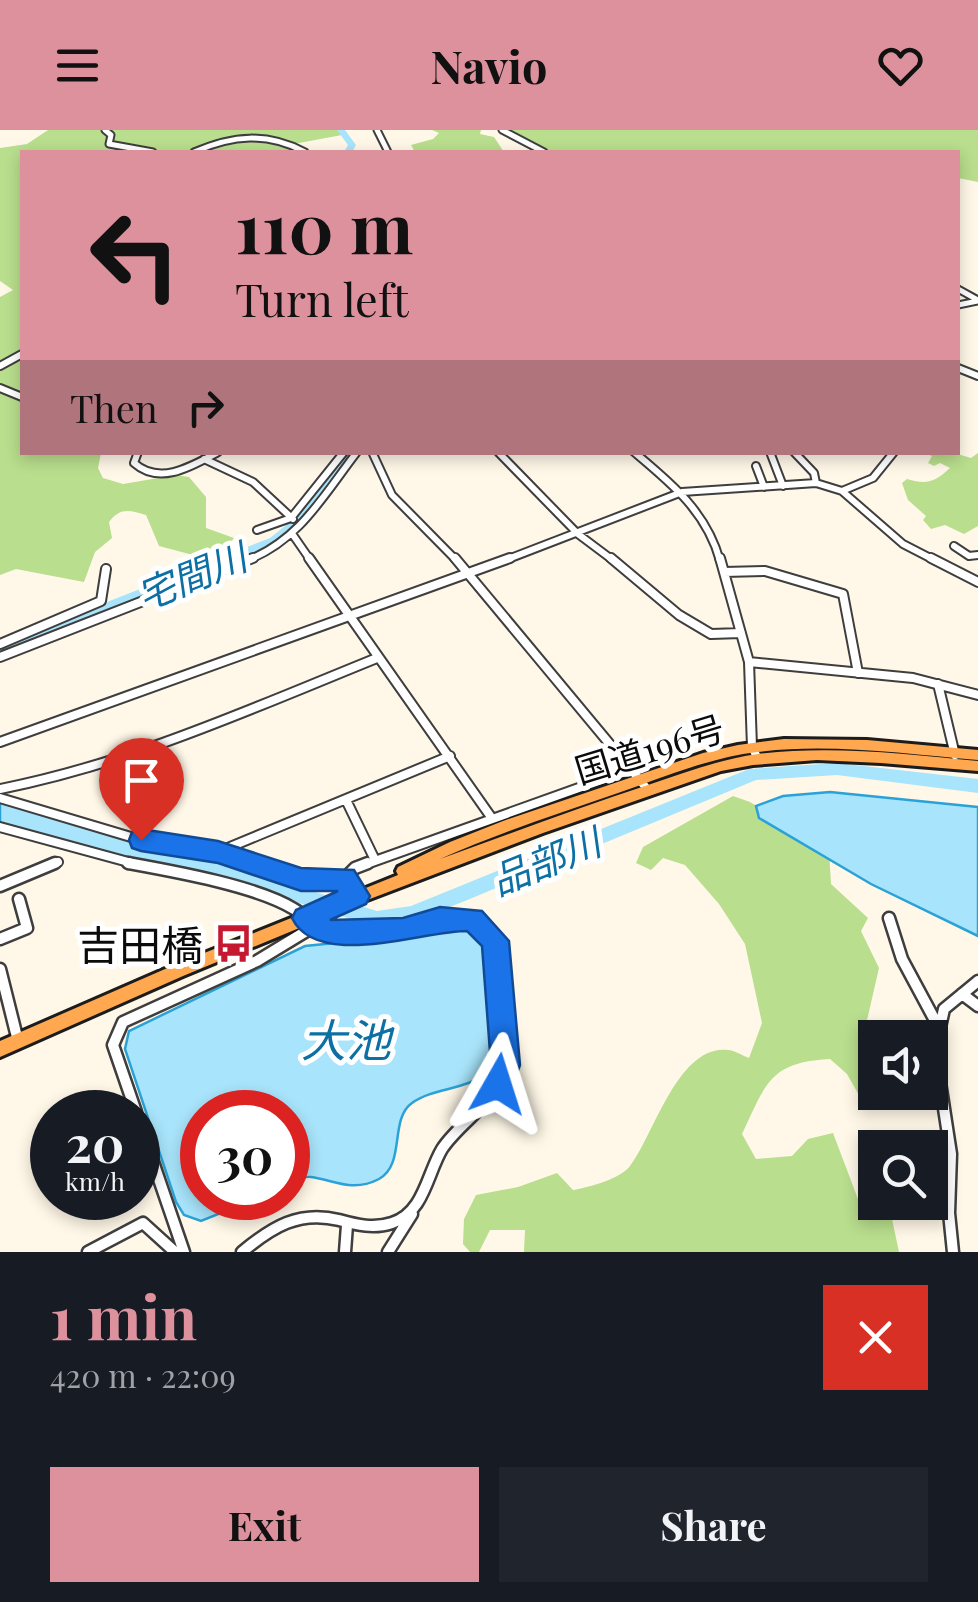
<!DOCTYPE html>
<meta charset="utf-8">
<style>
:root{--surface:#171b24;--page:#20242c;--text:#f1f3f6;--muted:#9ea1a6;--accent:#dd919d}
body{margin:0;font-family:"Playfair Display","Noto Sans JP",serif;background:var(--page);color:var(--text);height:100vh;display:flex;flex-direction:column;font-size:38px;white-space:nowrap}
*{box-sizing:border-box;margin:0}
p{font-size:32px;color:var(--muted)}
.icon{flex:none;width:55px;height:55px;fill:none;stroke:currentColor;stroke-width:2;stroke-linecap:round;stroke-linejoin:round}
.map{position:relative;height:1122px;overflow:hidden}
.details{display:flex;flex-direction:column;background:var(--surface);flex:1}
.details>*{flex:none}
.hud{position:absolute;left:20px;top:20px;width:940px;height:305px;border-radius:0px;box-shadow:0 5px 15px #0003;background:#dd919d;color:#111;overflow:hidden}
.tools{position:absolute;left:858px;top:890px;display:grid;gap:20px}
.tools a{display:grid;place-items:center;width:90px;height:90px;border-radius:0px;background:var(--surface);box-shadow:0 5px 15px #0003;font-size:50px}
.speed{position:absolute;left:30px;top:960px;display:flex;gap:20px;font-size:50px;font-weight:700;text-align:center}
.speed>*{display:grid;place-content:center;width:130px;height:130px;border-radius:50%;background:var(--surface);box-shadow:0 5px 15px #0003;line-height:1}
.speed small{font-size:25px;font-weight:400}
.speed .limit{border:15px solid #d22;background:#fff;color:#111}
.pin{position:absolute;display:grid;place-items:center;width:85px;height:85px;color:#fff;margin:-102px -42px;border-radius:50% 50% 50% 0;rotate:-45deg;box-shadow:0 0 10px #0007}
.pin .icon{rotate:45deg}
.me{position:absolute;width:110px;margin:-55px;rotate:6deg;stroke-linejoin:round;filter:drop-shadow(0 0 8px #0008)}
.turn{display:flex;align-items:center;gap:35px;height:210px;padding:0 50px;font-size:45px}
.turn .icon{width:130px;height:130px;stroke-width:2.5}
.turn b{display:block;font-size:70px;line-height:85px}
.then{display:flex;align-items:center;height:95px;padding:0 50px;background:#0003;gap:20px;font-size:38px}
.round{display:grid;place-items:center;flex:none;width:105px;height:105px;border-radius:0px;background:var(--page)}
.head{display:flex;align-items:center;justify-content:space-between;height:170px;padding:0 50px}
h1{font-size:60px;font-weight:700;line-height:75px;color:var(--accent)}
.button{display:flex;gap:20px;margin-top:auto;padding:20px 50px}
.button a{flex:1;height:115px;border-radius:0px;background:var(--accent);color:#111;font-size:40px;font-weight:700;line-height:115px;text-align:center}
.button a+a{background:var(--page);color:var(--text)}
header{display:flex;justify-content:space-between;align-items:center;height:130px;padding:0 50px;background:var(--accent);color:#111;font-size:45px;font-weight:700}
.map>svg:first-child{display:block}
</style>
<header><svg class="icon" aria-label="menu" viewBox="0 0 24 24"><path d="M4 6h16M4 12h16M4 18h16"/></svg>Navio<svg class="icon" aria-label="heart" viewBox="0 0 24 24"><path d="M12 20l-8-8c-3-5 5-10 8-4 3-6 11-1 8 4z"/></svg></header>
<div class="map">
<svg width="978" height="1122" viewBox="0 0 978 1122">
<rect width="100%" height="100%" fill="#fff8e8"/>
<!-- forest -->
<path fill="#b9de8d" d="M48 0H338L342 5 288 15 298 22H22V322L101 323 98 338 103 348 123 354 176 345 189 347 206 367V398L234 408 225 419 193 425 159 416 146 385C130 380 120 377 109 392L112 408 95 422 84 452 16 439 0 445V167L13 160 0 151V18L27 14Z
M432 0H481L480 4 494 7 504 22H415L411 15 433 9 439 3Z
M510 0H978V52L958 48V22H550Z
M925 323H954L971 328 978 323V396L964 404 945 395 931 399 923 390 926 386 908 370 902 353 907 349C927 355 935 352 950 338L940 333 934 336 928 333 932 326Z
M733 666 750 672 829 720 831 754 868 788 861 801 879 838 859 925 871 936 876 963 860 967 847 944 830 929C769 932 766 954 742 1004L756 1029 792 1026 808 1009 833 1003 861 1077 889 1075 899 1122H524L525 1100H490L479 1122H470L463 1114 464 1089 476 1065 518 1057 557 1043 573 1060C590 1057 620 1049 630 1036 654 1005 678 914 728 920 734 920 743 926 749 928L762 893 745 814 719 774 685 735 663 728 651 740 636 733 643 717Z"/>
<!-- water -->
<path fill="#a8e4fb" stroke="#2aa2d7" stroke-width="2.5" d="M830 662 978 677V806L871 754 759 688 756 676 783 666Z
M0 671 232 732 305 756 284 770 0 695Z
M457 795C474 800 484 807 490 824L498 918C492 964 441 952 412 973 389 989 406 1034 379 1049 352 1063 334 1050 311 1047 304 1046 294 1050 288 1051V982H202V1068H258L201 1091 184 1085 176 1072 125 919 129 901 305 816 415 805Z"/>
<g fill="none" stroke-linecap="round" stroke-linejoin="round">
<!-- river -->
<path fill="#a8e4fb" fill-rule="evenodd" d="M337 0H345L356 15 352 22H344L348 15Z
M342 322H355L295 402 280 414 0 525V514L270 408 285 396Z
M837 633 978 649V663L837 645 756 650 465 771 411 792 377 797 276 766 270 763 267 758 270 753 276 750 377 781 411 776 749 639Z"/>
<defs>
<path id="minor-far3" d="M105 0 111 5 109 14 153 22
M377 0 388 22
M502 0 544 22
M194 22C233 5 267 2 305 22
M958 159 978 170
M958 175 978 171"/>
<path id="minor-far2" d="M0 236 22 224
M958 238 978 246
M0 258 22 267
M138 322 134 333C160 356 192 336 218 322
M498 322 578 404 614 431
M634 322C671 353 707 382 720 431
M770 322 783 356
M794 322 814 343 816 353
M373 324 392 365 457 431
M204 329 253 352 293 389
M756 336 764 357
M842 361 873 348 894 322
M257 400 291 388 344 322
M293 405 311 431
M954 416 969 426 978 425
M246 431C300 410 323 366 357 322
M503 431 682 362 816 353 842 361 903 414 936 431"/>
<path id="minor-far1" d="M309 428 491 687
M455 428 648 660
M611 428 679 485 711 504 741 503
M720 428 749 532 752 617 757 627
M931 428 978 452
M724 442 765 441 843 464 858 543
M0 514 101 471 106 439
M0 527 253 428
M749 532 913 548 978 565
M938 554 955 625
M0 612 510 428
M0 659C132 633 253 578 377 528
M0 668 141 710 218 722 261 736
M347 672 375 730
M0 697 143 736
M218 722 450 626
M48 736 58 732
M361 736 604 649 625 633"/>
<path id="minor" d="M128 733C172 741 257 756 294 779 306 786 312 796 325 802L403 800 441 789H473L496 811C499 850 512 895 506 934 500 971 461 990 442 1019 427 1044 424 1083 392 1093 374 1099 357 1095 339 1090 299 1080 272 1097 242 1122
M253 733 301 749H344L357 766
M344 749 355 738 368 733
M0 756 55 733
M889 788 902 829 938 896
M0 809 27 798 19 769
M0 839 18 911
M962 864 978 876
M136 982 113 915 123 892 257 831 313 797
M138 988 184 1122
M88 1122 143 1093 175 1122
M345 1122 347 1095
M388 1122 412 1084
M953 1122 949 1083 951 1024 935 920 944 879 978 851"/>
<path id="trunk" d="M784 609 867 610 978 620V630C905 624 831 613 757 622 709 628 664 647 618 663 558 684 498 703 440 729 509 704 578 678 648 655 684 643 720 629 758 624 831 615 905 624 978 631V641L881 633 817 630 753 635 721 641 543 703 362 772 183 846 0 927V911L172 836 398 745 396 741 398 737 450 712 503 691 703 623 738 615Z"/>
</defs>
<!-- minor-far3 casing -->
<use href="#minor-far3" stroke="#3e3e3e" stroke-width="9"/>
<!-- minor-far2 casing -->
<use href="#minor-far2" stroke="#3e3e3e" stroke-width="10"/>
<!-- minor-far1 casing -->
<use href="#minor-far1" stroke="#3e3e3e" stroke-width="12"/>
<!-- minor casing -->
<use href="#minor" stroke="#3e3e3e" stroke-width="15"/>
<!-- trunk casing -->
<use href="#trunk" stroke="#1c1c1c" stroke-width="6"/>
<!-- minor-far3 -->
<use href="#minor-far3" stroke="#fff" stroke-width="5"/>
<!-- minor-far2 -->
<use href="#minor-far2" stroke="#fff" stroke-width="6"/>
<!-- minor-far1 -->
<use href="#minor-far1" stroke="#fff" stroke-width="8"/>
<!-- minor -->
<use href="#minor" stroke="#fff" stroke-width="10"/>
<!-- trunk -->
<use href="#trunk" fill="#ffa84f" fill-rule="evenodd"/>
</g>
<!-- route -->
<path fill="#1a73e8" stroke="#114b97" stroke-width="2.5" d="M141 699 218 711 301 738 354 740 370 766 366 774 330 790 403 788 440 777 482 781 509 811 520 935 509 965 498 969 487 965 483 954 491 935 482 816 467 801C422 801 317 840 292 788L296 780 338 761H301L218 733 141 721 132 718 129 710 132 702Z"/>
<!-- icons -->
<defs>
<symbol id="bus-bare" viewBox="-9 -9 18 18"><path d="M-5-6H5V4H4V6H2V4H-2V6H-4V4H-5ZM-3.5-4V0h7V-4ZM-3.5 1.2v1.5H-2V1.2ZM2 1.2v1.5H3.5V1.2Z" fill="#c41931" stroke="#fff" stroke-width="2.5" paint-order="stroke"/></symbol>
</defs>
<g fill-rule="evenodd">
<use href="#bus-bare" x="206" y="786" width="55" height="55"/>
</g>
<g text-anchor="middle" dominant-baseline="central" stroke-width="10" stroke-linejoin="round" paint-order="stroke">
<!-- street labels -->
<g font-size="35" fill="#0b0b0b" stroke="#fff">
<text transform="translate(649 618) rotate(-17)">国道196号</text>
</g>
<!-- water labels -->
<g font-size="38" font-style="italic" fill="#0c70a4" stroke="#fff">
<text transform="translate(191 445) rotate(-22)">宅間川</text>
<text transform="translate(545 730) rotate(-22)">品部川</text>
</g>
<!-- near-poi labels -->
<g font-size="42" fill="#0b0b0b" stroke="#fff" text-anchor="end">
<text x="203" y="814">吉田橋</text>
</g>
<!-- near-water labels -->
<g font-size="45" font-style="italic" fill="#0c70a4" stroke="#fff">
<text x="346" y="908">大池</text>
</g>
</g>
</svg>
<div class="tools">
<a><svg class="icon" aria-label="sound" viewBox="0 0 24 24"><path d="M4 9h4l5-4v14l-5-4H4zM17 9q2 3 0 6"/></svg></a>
<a><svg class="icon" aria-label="search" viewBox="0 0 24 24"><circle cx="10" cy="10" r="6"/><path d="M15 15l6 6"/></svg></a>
</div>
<div class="speed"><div>20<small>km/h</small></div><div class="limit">30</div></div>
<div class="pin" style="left:141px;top:710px;background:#d93025"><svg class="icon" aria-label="arrive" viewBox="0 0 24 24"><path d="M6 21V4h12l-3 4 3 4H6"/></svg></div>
<svg class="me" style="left:498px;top:954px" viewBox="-20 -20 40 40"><path d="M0-17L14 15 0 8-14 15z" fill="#1a73e8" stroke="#fff" stroke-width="4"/></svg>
<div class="hud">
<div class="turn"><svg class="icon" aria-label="left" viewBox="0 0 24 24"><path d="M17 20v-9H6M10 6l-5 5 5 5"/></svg><div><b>110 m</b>Turn left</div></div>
<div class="then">Then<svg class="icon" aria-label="right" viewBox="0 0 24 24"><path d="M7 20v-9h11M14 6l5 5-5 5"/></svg></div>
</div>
</div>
<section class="details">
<div class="head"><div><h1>1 min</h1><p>420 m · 22:09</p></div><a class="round" style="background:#d93025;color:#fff"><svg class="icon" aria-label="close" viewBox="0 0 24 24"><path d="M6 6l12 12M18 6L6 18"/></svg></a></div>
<div class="button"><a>Exit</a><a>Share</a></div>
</section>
